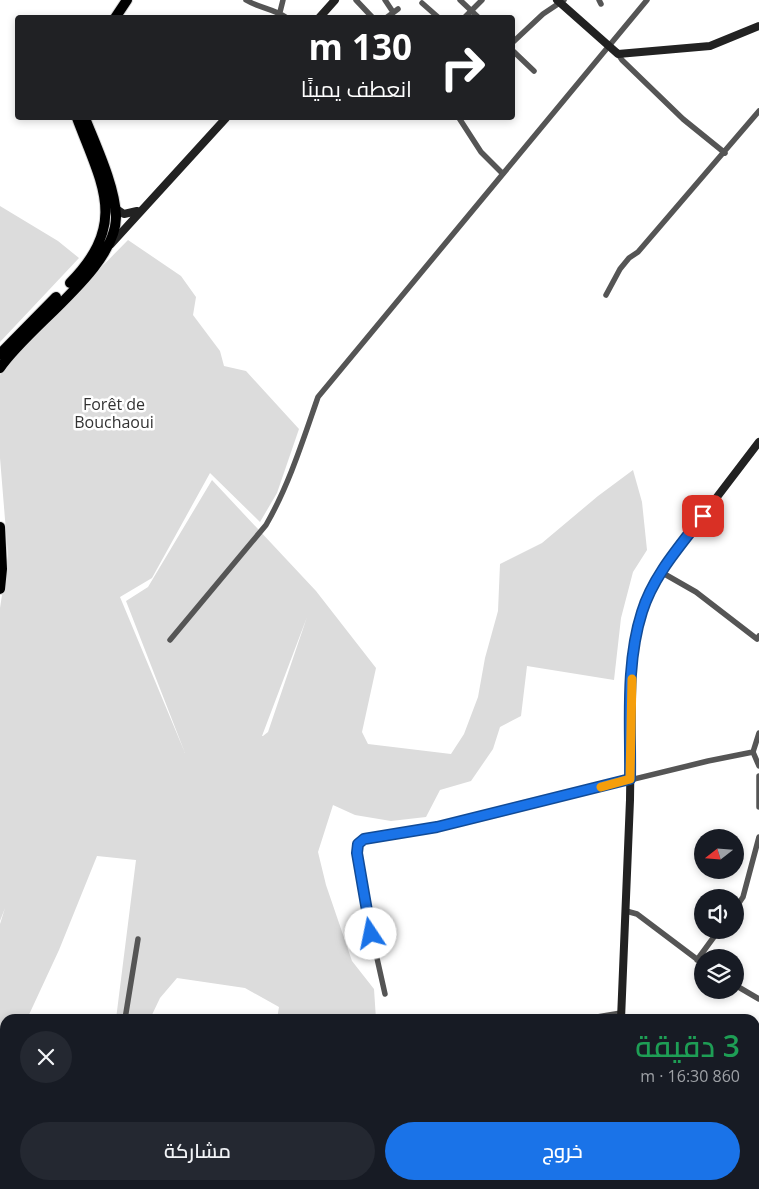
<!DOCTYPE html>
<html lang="ar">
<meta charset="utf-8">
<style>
:root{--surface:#171b24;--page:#242831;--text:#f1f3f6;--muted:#9ea1a6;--accent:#1a73e8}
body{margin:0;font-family:"Open Sans",Cairo,sans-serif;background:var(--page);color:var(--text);direction:rtl;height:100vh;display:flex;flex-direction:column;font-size:19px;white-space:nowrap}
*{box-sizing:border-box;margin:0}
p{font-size:16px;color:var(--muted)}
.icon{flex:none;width:28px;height:28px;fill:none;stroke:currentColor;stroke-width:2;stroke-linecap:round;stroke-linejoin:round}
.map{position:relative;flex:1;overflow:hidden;direction:ltr}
.sheet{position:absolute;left:0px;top:1014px;width:760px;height:176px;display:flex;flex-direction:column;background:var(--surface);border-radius:15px 15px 0 0;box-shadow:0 2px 8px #0003;direction:rtl}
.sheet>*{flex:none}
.banner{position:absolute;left:15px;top:15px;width:500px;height:105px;border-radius:5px;box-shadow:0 2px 8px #0003;direction:rtl;background:#202124;color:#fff;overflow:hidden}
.needle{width:32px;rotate:253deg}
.tools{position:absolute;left:694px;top:829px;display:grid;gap:10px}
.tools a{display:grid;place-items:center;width:50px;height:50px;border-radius:50%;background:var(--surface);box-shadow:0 2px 8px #0003;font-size:25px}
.pin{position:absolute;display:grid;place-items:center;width:42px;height:42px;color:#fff;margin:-21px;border-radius:10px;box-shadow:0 2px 8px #0006}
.me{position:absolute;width:55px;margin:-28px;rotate:349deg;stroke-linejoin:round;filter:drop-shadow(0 0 4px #0008)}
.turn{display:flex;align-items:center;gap:18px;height:105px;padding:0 20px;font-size:22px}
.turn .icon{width:65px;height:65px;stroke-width:2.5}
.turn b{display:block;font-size:35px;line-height:42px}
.round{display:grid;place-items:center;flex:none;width:52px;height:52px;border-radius:26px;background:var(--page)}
.head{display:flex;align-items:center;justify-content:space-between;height:85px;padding:0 20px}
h1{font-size:30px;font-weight:600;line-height:38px;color:#1e9e55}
.action{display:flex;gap:10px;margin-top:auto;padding:10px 20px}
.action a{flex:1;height:58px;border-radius:30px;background:var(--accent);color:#fff;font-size:20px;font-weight:600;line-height:58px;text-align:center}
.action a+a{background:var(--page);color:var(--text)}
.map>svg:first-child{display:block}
</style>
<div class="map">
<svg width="759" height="1189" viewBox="0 0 759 1189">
<rect width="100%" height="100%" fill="#fff"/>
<!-- green -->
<path fill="#dcdcdc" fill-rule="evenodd" d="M0 206 58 241 79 258 0 342Z
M128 240 181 276 196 297 193 315 220 351 224 366 246 371 299 429 277 493 260 522 210 473 152 578 120 597 185 753 126 601 148 587 212 480 316 591 376 668 362 732 368 744 451 754 464 734 478 697 485 658 498 611 500 564 542 543 598 496 633 470 642 502 647 550 633 572 621 618 614 680 527 666 521 716 500 727 493 749 471 781 440 790 426 817 391 821 355 815 333 805 318 852 326 885 352 961 374 989 376 1019H277L279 1007 245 988 177 978 160 998 150 1019H116L136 860 97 856 59 950 27 1019H5V1141L0 1156V924L5 908 0 921V608L8 556 0 458V375L8 362ZM307 617 268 732 263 736H262Z
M40 1185H113L114 1189H37Z"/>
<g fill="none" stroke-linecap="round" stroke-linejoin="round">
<defs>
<path id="highway" d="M115 18 127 0
M70 283C129 223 102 185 77 118
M0 354 56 297
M0 368C29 325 117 268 116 216 115 186 96 146 85 118
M0 527 2 569 0 589"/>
</defs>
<!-- highway casing -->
<use href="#highway" stroke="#dbdbdb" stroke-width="12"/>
<!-- street -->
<path stroke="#555" stroke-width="5.5" d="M246 0C259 8 275 9 287 18
M356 0 373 18
M385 0 393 12
M460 0 479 18
M599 0 601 4
M422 3 439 18
M280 12 283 0
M386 18 398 9
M464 18 482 0
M512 43 543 14 564 0
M512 50 534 71
M618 54 622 60 683 119 725 153
M459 118 481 152 502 173
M606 295 620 269 629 258 638 252 759 111
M661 572 696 592 757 639 759 636
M170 640 266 525C289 485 303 440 318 397L647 0
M753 752 759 733
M759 776V807
M735 909 743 897 759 837
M626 911 637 914 702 963
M697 960 719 930
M735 985 759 999
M385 994 368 918 357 853 358 844 364 839 437 827 708 761 753 752 759 766
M125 1019 138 939
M585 1019 621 1013
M364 1185 365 1189
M459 1185 460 1189
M508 1185 509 1189
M47 1189 49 1185
M304 1189 311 1185
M426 1189V1185"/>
<!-- secondary -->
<path stroke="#222" stroke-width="8" d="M557 0 618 54 710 46 759 26
M319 18 335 0
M115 208 124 214 137 211
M111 244 226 118
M621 1019 630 800 632 659 642 612 654 584 672 556 759 442
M582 1189 583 1185"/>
<!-- highway -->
<use href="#highway" stroke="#000" stroke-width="10"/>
</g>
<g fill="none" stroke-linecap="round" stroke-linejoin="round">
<defs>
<path id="route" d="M371 934 357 853 358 844 364 839 437 827 630 779C631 725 625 665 642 612 653 576 680 546 703 516"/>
</defs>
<!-- route casing -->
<use href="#route" stroke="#114b97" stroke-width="12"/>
<!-- route -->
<use href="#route" stroke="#1a73e8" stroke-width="9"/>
<!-- slow -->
<path stroke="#f59e0b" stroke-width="9" d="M601 787 630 779 632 679"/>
</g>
<g text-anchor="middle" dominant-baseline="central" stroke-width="5" stroke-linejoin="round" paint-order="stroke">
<!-- park labels -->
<g font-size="16" fill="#333" stroke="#fff">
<text x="114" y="404">Forêt de<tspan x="114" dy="18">Bouchaoui</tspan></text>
</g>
</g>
</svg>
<div class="tools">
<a><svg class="needle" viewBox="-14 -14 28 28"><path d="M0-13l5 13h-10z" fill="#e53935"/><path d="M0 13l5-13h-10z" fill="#9ea1a6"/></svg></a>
<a><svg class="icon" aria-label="sound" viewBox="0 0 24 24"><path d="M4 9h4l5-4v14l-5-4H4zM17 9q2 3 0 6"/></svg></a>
<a><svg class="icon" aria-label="layers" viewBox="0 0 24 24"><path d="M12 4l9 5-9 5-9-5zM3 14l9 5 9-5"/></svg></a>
</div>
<div class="pin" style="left:703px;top:516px;background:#d93025"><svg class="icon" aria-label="arrive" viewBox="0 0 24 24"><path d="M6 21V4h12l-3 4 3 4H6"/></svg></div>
<svg class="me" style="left:371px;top:934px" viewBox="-20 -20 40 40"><circle r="19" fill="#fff"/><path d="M0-13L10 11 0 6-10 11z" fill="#1a73e8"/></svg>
<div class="banner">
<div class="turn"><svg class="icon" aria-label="right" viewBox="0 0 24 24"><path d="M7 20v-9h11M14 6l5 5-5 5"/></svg><div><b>130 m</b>انعطف يمينًا</div></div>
</div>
<section class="sheet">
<div class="head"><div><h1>3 دقيقة</h1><p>860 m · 16:30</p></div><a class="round"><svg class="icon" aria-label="close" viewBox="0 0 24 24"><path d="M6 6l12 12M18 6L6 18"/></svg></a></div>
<div class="action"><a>خروج</a><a>مشاركة</a></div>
</section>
</div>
